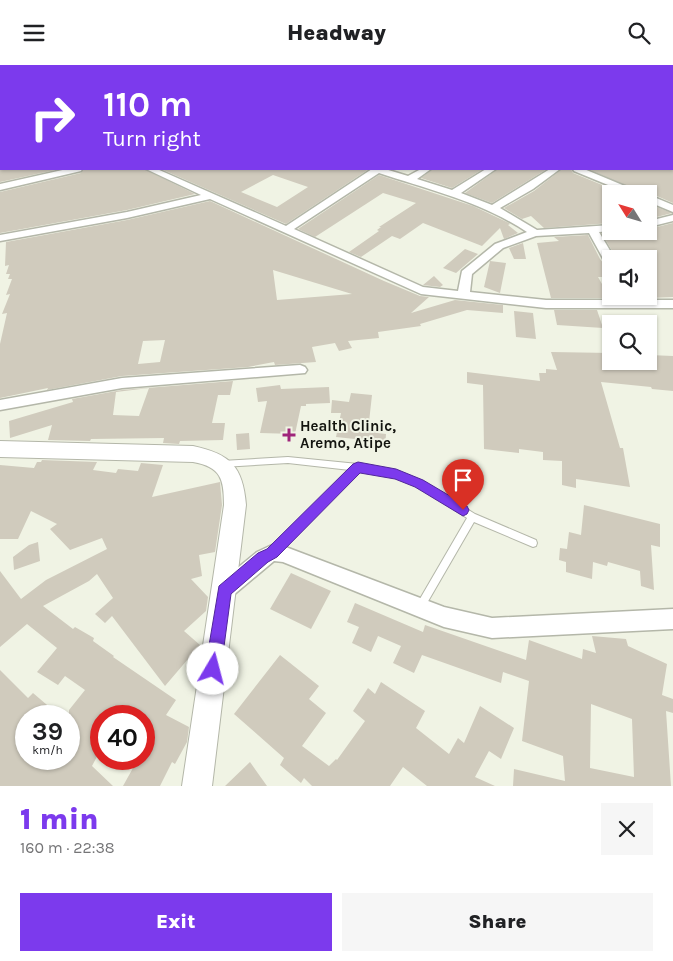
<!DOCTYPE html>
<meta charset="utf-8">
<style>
:root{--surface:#fff;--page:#f6f6f6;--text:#202124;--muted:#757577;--accent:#7c3aed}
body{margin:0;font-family:Karla,sans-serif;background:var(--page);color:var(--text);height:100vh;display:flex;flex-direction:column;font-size:19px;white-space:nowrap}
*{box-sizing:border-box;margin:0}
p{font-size:16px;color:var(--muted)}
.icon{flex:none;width:28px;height:28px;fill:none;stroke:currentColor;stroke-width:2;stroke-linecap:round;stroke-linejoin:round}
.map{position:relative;height:721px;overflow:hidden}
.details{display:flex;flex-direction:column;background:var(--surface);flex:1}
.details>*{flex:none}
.guide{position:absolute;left:0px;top:0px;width:674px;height:105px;box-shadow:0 1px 4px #0004;background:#7c3aed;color:#fff;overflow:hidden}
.needle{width:32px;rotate:307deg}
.fabs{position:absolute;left:602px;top:120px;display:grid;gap:10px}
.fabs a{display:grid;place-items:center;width:55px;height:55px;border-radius:0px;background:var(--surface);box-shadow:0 1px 4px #0004;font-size:25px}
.speed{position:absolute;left:15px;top:640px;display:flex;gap:10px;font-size:25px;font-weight:700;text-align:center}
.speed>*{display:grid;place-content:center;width:65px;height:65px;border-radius:50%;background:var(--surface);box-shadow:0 1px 4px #0004;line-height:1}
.speed small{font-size:12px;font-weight:400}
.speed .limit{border:8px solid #d22;background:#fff;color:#111}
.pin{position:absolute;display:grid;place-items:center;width:42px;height:42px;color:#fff;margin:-51px -21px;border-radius:50% 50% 50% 0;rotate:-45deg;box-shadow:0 0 5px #0007}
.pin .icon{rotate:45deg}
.me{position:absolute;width:55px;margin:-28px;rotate:8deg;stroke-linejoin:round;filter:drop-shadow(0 0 4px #0008)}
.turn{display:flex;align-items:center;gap:18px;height:105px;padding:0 20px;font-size:22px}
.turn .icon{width:65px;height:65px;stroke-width:2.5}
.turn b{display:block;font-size:35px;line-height:42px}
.round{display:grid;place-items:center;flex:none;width:52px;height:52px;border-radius:0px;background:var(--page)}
.headline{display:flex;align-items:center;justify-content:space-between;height:85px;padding:0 20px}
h1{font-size:30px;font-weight:800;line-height:38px;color:var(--accent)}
.primary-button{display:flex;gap:10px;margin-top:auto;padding:10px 20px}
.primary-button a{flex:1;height:58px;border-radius:0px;background:var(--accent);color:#fff;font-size:20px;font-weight:800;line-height:58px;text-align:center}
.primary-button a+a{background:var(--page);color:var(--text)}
header{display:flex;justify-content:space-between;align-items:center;height:65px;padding:0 20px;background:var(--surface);font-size:22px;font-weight:800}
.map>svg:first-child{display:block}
</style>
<header><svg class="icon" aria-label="menu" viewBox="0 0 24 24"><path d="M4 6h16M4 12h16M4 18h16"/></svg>Headway<svg class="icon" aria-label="search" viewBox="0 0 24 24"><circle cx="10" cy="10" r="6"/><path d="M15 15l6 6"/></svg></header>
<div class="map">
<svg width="673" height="721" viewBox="0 0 673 721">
<rect width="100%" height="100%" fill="#f0f3e4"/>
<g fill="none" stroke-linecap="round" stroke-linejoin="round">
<!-- stream -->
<path stroke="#59caa7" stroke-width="2" d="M219 0 224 1"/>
</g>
<!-- building -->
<path fill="#d0cbbd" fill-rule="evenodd" d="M0 104H60L0 117Z
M84 104H144L195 129 127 145 0 168V127L81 108Z
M161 104H369L286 159ZM273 110 308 122 277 142 241 127Z
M433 104H483L452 123 421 113Z
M498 104H547L492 138 465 128Z
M562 104H571L573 108 624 129H611V158L544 163 531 151 522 154 504 143 534 126Z
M588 104H673V138L650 128 646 129Z
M379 110 473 141 509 158 510 159 508 160 518 168 504 174 500 163 482 181 423 158 400 174 392 171 361 192 349 187 379 166 377 165 381 162H379L416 138 383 128 315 172 298 164Z
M210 136 384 216 420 231 429 232 411 248 455 235 503 240V248L467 245 420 259 421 261 378 267 379 273 348 276 352 283 339 286 335 278 312 282 316 297 275 300 274 297 248 302 122 311 47 325 48 323 0 333V279L7 248 2 249 10 229 6 230 12 214H8L10 209H6L9 200 5 201 6 177 127 155ZM273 205 352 229 277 235ZM165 275 160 297 138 299 143 276Z
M649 139 672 148 649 154Z
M673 158V232L649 233V194H617L602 169 613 166H649V164Z
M588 170 600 194 611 208V212H598L610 233H551L537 178 559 176 554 172Z
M523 178 526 194H514L509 183Z
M465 184 478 189 456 208 443 203Z
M490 196 506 198 500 228 484 222Z
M434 211 443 220 440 222 423 220Z
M554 245H597L603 263 557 260Z
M514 246 533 248 536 274 516 272Z
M551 287 611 288V296H649V290L673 291V326L652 324 651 322 601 317 620 383H623L630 422 576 414V423L562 420V396L543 395V387L519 384V388L484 384 483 320 467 318V307L540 316 539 308H546V304L557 305Z
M233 316 230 330H218L212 358H225L223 375 180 376 179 379 163 378 164 373 91 374 90 376 48 375 52 360 10 373 9 356 73 337 72 334 122 325ZM149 323 139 351 113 350 116 327Z
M280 320 281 324 329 322 330 338 306 339V341H301L295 369 260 368 267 336 258 337 256 323Z
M351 328 372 330 369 357H378L377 368 386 369 385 383 374 382V376L336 372 341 348H331L332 335 349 337Z
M249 368 250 384 237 385 236 369Z
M42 395 97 397 93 405 116 408 118 404 138 406 141 398 163 400 152 432 220 417 222 440 215 487 199 490 202 511 191 514 208 532 206 546 184 566 200 580 165 621 112 551 105 558 95 549 113 533 97 509 89 516 43 541 73 564 75 562 94 573 93 576 114 591 113 592 176 635 166 650 189 662 187 677 175 699 172 697 160 721H123L138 694H144V651H101V684L92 701 113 721H0V605L28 633 33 628 60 651H26V694H69V645L85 625 65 611 58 620 37 607 57 583 27 559 0 582V506L21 534 46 515 107 484 102 473 70 485 50 464 57 459 31 446 18 474H0V400L34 403 37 397H41Z
M584 440 660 459V482L651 480 654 525 641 521 640 506 608 497 607 501 593 497 592 514 566 507V497L559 495 560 483 567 484 569 467 581 470Z
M38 477 40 496 14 505 13 492 29 480Z
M291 508 331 526 311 564 270 544Z
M355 538 423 567 425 560 526 595 529 575 582 594 583 584 596 588 592 571 626 574 628 581 667 599 662 630 673 634V648L666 646 671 721H513L514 704 565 716 563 691 522 676 529 616 503 607 501 618 422 590 414 608 393 598 401 581 378 571 371 587 352 578 359 562 347 557ZM591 639 632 654 634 712 590 703Z
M280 590 319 621 309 634 326 648 302 681 329 701 336 694 337 695 365 656 353 646 368 623 375 629 381 617 425 646 416 663 449 689 458 673 464 678 480 641 514 663 501 694 489 686 475 712 495 721H427L403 702 390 721H312L304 713 301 718 280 700 284 693 234 649Z
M250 697 267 721H225Z"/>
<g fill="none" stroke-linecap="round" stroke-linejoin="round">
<defs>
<path id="service" d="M288 392 358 399 396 406 422 416 475 449 536 475 537 478 536 481 533 482 474 457 423 545 420 547 417 545 415 542 417 539 467 453 416 420 395 412 359 406 276 489 273 490 270 489 269 486 270 483 350 405 288 398 222 402 219 401 218 399 219 397 222 396Z"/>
<path id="minor" d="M666 0H673V3L672 1Z
M673 40V45H672V40Z
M0 62H1V66H0Z
M67 104H82L81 106 0 125V119Z
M146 104H157L286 161 372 104H385L408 111 421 104H431L417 114 452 125 486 104H496L461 128 492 140 550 104H560L533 124 500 143 537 165 611 160V166L599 167 615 194H611V200L605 197 589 168 536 171 503 183 472 209 470 227 546 235H673V243H546L421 229 210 134 127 153 0 176V170L127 147 201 130ZM379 108C430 125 482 137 527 167L495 179 462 206 458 226 423 222 294 164Z
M573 104H584L644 129H630L574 106Z
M649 130 673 140V147L649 137Z
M673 150V156L649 162V156Z
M300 300 305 302 307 305 305 308 122 323 0 345V335L122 313Z
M272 480 283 481 444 542 492 553 673 544V564L492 573 444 562 283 497 274 496 231 532 224 535 217 532 215 526 217 520 257 487Z"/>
<path id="tertiary" d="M0 376 193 381C230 389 243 401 246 440L212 721H182L224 440C224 414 221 402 193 397L0 392Z"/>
<path id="secondary" d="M29 1 32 0
M0 12 1 11"/>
</defs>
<!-- service casing -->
<use href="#service" stroke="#b4b7a9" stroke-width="2"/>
<!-- minor casing -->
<use href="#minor" stroke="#b4b7a9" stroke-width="3"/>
<!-- tertiary casing -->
<use href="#tertiary" stroke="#b4b7a9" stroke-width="2"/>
<!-- secondary casing -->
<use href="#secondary" stroke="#b4b7a9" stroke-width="24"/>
<!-- service -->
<use href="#service" fill="#fff" fill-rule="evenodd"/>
<!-- minor -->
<use href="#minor" fill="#fff" fill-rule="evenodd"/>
<!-- tertiary -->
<use href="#tertiary" fill="#fff" fill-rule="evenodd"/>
<!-- secondary -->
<use href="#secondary" stroke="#d5e7d4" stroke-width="21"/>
</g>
<!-- route -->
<path fill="#7c3aed" stroke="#51269a" d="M358 397 396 404 423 415 467 441 469 445 467 449 463 451 415 422 395 414 360 408 277 492 268 497 231 529 221 604 219 610 213 612 208 610 205 604 219 521 258 488 267 484 353 399Z"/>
<!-- markers -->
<path fill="#9f247a" stroke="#f0f3e4" stroke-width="2" d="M286.5 362.5h5v5h5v5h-5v5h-5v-5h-5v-5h5z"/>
<g text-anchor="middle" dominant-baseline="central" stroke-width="4" stroke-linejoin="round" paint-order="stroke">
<!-- poi labels -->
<g font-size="15" font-weight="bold" fill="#13140f" stroke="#f0f3e4" text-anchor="start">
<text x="300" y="361">Health Clinic,<tspan x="300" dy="17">Aremo, Atipe</tspan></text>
</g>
</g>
</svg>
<div class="fabs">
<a><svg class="needle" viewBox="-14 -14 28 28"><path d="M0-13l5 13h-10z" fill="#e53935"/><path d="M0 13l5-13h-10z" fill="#757577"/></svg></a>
<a><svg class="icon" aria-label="sound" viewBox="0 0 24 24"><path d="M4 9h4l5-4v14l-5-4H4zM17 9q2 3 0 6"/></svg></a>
<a><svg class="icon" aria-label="search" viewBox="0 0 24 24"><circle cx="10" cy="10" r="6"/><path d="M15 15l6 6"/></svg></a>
</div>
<div class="speed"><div>39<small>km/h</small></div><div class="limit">40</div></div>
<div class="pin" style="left:463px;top:445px;background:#d93025"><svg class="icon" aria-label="arrive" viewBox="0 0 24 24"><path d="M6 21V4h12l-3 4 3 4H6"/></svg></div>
<svg class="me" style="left:213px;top:604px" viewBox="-20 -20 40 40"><circle r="19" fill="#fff"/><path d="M0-13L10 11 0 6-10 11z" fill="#7c3aed"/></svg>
<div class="guide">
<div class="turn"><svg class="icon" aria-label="right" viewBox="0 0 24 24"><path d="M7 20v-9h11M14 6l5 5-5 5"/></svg><div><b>110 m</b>Turn right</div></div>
</div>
</div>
<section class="details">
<div class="headline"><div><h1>1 min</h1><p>160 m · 22:38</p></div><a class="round"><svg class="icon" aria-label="close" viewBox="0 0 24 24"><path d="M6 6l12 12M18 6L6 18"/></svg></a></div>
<div class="primary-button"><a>Exit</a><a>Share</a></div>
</section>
